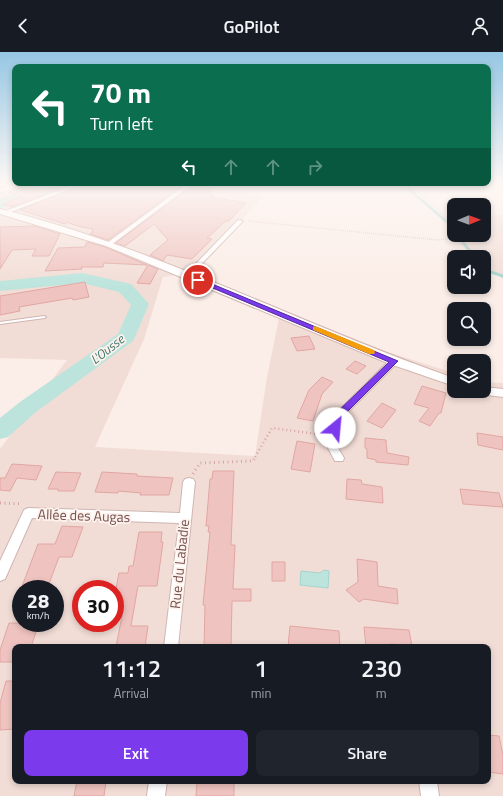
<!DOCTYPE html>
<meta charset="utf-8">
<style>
:root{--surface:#171b24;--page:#20242c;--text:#f1f3f6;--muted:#9ea1a6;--accent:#7c3aed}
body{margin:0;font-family:"Titillium Web",sans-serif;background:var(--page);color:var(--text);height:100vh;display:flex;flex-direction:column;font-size:15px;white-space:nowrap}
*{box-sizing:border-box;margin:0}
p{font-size:13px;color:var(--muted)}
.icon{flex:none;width:22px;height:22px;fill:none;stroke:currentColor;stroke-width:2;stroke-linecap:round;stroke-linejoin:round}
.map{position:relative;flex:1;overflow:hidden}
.sheet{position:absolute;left:12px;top:592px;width:479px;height:140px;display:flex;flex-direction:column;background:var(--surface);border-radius:8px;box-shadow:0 2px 6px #0003}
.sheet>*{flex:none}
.top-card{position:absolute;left:12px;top:12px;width:479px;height:122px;border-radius:8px;box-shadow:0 2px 6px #0003;background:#0b6e4f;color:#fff;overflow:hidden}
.needle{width:26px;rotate:89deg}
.buttons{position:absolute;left:447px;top:146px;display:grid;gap:8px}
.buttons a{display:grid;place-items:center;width:44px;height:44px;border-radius:8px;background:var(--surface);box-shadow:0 2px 6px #0003;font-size:20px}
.speed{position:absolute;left:12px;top:528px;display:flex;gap:8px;font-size:20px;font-weight:700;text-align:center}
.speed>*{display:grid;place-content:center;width:52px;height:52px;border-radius:50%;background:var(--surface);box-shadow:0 2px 6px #0003;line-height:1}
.speed small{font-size:10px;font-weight:400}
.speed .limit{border:6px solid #d22;background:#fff;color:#111}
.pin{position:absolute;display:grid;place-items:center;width:34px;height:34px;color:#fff;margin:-17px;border:2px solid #fff;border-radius:50%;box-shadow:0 1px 4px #0007}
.me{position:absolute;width:44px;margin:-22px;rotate:28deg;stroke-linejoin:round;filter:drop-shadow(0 0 3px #0008)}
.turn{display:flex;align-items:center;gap:14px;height:84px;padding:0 12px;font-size:18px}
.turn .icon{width:52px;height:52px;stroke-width:2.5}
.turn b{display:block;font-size:28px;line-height:34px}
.lanes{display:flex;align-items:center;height:38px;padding:0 12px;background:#0003;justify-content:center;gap:20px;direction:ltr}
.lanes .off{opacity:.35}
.eta{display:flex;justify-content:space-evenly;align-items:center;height:68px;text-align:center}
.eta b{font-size:24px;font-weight:600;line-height:28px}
.primary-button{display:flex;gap:8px;margin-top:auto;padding:8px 12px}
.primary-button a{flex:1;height:46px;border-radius:8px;background:var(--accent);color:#fff;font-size:16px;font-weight:600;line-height:46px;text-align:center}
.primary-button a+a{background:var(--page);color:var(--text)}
header{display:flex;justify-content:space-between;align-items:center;height:52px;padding:0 12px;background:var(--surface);font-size:18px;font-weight:600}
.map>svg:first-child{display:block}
</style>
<header><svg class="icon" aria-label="back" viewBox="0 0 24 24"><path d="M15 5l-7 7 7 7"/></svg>GoPilot<svg class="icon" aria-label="person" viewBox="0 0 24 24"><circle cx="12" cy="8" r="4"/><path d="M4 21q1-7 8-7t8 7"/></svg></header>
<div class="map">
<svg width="503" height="744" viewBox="0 0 503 744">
<rect width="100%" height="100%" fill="#fbede7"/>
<!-- residential -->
<path fill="#f2ddd6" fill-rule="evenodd" d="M0 131H194L192 132 265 143 193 220 163 225 144 287 95 395 255 404 267 325 279 266 454 321V339H484V330L503 331V744H0V397L67 308 0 306ZM21 537H55V571H21ZM81 537H115V571H81ZM15 595H488V729H15Z
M503 163V227L484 212V205H475L457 190 456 183H484V164Z"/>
<!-- water -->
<path fill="#bce4dd" stroke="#a3d5cd" d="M46 131H58L5 150 0 154V148Z
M324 518 329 519 328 536 300 533 301 519 320 521Z"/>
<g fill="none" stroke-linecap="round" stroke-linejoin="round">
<!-- stream-far1 -->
<path stroke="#a3d5cd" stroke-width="2.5" d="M398 131 410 138 454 176
M460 183 464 192 472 201"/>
<!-- stream -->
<path stroke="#a3d5cd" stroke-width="3" d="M471 200 476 205
M484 212 488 219 503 224"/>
<!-- river -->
<path fill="#bce4dd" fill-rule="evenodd" d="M45 131H61L59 133 0 157V149Z
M82 221 131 232 149 252 135 285 133 289 36 360 8 385 0 387V366L20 350 118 282 131 253 119 240 82 231 0 239V229Z"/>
</g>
<!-- building -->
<path fill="#efc4c0" stroke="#e1a6a2" d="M69 131H74L11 155 3 152 22 144 8 140 24 134 42 139Z
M87 131H162L183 133 108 188 90 182 93 180 92 179 93 177 81 175 66 170 65 172 20 158Z
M192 134 214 136 208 142 214 143 211 145 246 151 229 169H226L207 186 212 187 192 207 167 203 163 209 150 203 168 188 154 172 125 194 116 191Z
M35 174 60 182 49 204H32L36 197 12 198 0 217V175Z
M87 190 105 195 147 213 104 211 103 215H81L82 217 45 219 58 196 85 195Z
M148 213 158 217 150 232 137 231Z
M85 230 89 245 73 248 72 246 19 255 20 259 0 263V244Z
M309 284 315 297 297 299 291 286Z
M355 309 366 314 357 322 346 317Z
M322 325 333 330 322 342 313 369 297 366 309 338Z
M422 334 446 341 441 361H439L430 374 419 369 429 356 414 352Z
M382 351 396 358 382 376 367 369Z
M477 381 503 385V398L478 393Z
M365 386 386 388 387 401 409 405 408 413 376 410V408L367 406V397L365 396Z
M297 389 315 392 310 420 291 417Z
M12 412 42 414 36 428 17 426 10 439 0 438V426H5Z
M213 419H234L231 493H235L233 537H251V549H232L231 595H204L205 553H203L210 480H208L209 474H206L210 427H212Z
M56 420 81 421 74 439H58V437H48Z
M102 420 137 422V424L173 426 169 443H140L141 441 118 439V441L95 440Z
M347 427 361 428 362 432 382 435 383 451 346 447Z
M460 437 499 441 503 455 463 452Z
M62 474 83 475 72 505H59L47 537H21L38 492H55Z
M139 480H162L161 490H163L157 534H138L131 574H148L145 595H116L122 564H116L117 556H115V542L119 521H128L129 514H133Z
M357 507 377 510 378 534 397 537 398 552 364 547 359 550 346 538 358 530Z
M272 510H285V529H272Z
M9 571H39L31 595H15V610H0V598Z
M290 574 339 579 340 595H288Z
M364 575 409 578 412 594 390 592 391 595H366Z
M6 629H15V677L0 678V651Z
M488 683 499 684 503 703V722L488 720Z
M77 729H106L104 744H74Z
M197 729H234V744H196Z"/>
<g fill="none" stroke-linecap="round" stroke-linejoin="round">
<defs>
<path id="lane" d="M44 264 46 265 45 266 0 272V270Z"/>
<path id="street" d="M19 131H27L0 141V137Z
M78 131H86L8 161 3 160Z
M188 131H194L111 193H107V191Z
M238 168 243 169 189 225H185V223Z
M394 306 397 307 398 309 397 311 341 367 338 396 344 406 343 409H335L328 396 331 366 391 307Z
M189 426 193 427 195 430 178 595H164L179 471 32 466 5 527 0 529V509L24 458 28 456 180 461 183 430 185 427Z
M149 729H167L165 744H147Z
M419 729H437L439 744H421Z"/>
<path id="secondary" d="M0 157C157 196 302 273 454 326V334L390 312 106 194 0 162Z
M484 335 503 337V345L479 342 477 339H484Z"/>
</defs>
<!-- lane casing -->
<use href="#lane" stroke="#cfb5b1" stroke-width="2"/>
<!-- street casing -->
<use href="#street" stroke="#cfb5b1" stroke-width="2"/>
<!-- secondary casing -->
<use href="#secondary" stroke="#d4b5b0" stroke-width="2"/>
<!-- path-far2 -->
<path stroke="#d4a7a3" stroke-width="1.5" stroke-dasharray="0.5 1.5" stroke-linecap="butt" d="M405 131 421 142 454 173
M32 135 42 131
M248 169 438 188 461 185 464 183"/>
<!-- path-far1 -->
<path stroke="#d4a7a3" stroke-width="2.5" stroke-dasharray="1 3" stroke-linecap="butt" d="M255 405 272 376 324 383"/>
<!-- path -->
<path stroke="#d4a7a3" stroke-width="3" stroke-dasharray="1 3.5" stroke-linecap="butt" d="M193 422 200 411 253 409 256 404
M0 451 22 452"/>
<!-- lane -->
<use href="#lane" fill="#fff" fill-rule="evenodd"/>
<!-- street -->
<use href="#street" fill="#fff" fill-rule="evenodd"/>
<!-- secondary -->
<use href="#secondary" fill="#fff" fill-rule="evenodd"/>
</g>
<!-- sky -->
<linearGradient id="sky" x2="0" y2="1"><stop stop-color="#96c7e4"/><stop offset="0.56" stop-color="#fdf7f4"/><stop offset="1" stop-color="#fdf7f4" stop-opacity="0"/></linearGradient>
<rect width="503" height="235" fill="url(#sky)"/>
<!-- route -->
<path fill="#7c3aed" stroke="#51269a" d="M196 227H200L398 309 340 367 338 378H332L330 376 333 364 389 310 196 229Z"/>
<!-- slow -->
<path fill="#f59e0b" d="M315 274 374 298 375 300 374 302H369L313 278V275Z"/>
<g text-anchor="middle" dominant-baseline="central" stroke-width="3.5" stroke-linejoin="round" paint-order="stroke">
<!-- water labels -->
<g font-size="13" font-style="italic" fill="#417870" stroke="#fef2ed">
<text transform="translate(107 297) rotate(-38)">L'Ousse</text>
</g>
<!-- near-street labels -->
<g font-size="14" fill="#744f4d" stroke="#fef2ed">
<text transform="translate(84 463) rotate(2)">Allée des Augas</text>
<text transform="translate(179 512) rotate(-84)">Rue du Labadie</text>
</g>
</g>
</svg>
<div class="buttons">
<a><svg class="needle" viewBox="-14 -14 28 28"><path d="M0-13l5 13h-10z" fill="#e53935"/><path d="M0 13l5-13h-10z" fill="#9ea1a6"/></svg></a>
<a><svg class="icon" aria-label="sound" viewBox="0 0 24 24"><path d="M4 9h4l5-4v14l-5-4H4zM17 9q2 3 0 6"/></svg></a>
<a><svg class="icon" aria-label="search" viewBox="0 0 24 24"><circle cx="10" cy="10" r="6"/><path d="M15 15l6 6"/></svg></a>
<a><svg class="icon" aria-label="layers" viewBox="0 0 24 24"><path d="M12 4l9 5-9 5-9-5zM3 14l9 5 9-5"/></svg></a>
</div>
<div class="speed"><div>28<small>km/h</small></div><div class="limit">30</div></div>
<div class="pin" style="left:198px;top:228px;background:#d93025"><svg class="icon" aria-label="arrive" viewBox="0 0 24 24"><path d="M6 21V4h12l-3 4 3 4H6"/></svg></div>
<svg class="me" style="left:335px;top:376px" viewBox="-20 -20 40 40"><circle r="19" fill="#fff"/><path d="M0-13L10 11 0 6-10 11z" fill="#7c3aed"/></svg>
<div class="top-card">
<div class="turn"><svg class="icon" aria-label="left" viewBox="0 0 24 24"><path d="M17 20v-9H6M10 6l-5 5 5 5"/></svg><div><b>70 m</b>Turn left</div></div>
<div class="lanes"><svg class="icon" aria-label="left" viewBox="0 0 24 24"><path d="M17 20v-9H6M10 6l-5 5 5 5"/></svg><svg class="icon off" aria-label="ahead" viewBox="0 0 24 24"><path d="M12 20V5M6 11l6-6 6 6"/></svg><svg class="icon off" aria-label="ahead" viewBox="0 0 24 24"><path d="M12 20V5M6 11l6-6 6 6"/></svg><svg class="icon off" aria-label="right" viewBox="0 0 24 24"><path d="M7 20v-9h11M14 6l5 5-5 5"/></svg></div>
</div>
<section class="sheet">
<div class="eta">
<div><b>11:12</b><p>Arrival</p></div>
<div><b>1</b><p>min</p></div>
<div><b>230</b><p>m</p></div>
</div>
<div class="primary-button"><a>Exit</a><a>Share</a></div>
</section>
</div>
